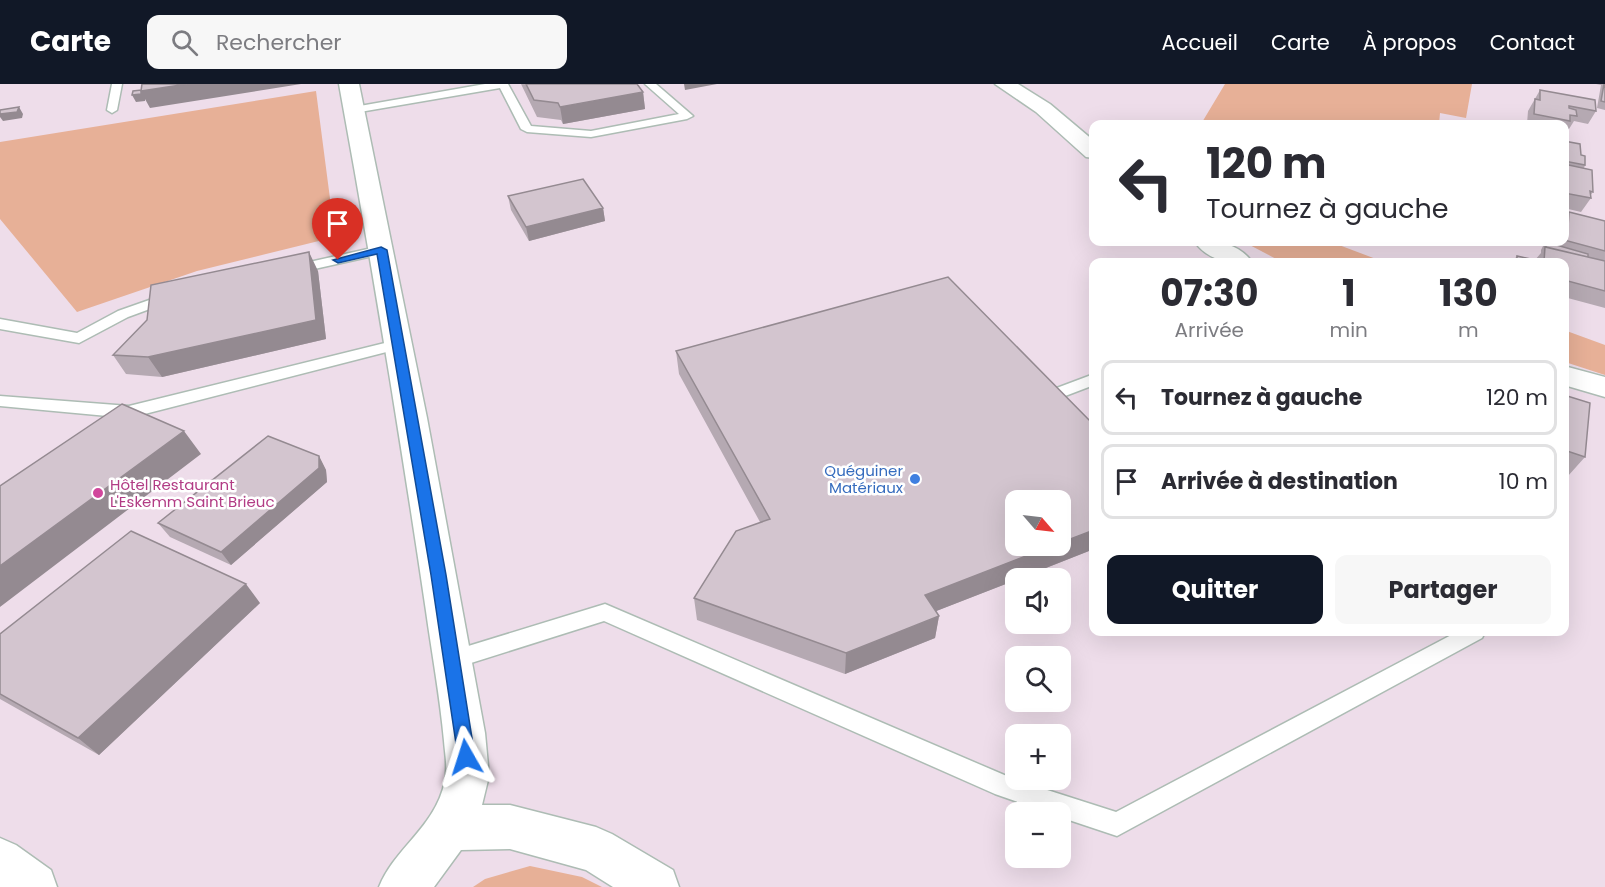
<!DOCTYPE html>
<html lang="fr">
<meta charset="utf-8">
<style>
:root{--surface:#fff;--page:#f7f7f7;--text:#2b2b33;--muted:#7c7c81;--line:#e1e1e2;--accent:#111827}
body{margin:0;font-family:Poppins,sans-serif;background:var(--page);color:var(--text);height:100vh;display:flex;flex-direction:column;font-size:22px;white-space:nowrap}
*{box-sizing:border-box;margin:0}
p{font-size:20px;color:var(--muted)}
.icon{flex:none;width:33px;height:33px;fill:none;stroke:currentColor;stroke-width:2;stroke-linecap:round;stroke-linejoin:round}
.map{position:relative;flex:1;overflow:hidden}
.panel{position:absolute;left:1089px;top:174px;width:480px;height:378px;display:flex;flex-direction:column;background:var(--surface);border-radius:12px;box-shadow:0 6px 24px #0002}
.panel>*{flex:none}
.banner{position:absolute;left:1089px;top:36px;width:480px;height:126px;border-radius:12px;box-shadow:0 6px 24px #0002;background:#fff;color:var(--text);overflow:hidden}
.needle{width:39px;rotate:118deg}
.tools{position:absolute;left:1005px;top:406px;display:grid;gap:12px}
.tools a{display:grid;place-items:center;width:66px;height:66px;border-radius:12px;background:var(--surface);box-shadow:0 6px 24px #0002;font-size:30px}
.pin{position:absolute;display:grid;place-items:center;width:51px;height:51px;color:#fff;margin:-62px -26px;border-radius:50% 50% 50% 0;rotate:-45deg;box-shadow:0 0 6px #0007}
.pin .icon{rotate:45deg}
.me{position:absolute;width:66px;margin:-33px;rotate:354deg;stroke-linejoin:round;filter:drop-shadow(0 0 4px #0008)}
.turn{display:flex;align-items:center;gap:21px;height:126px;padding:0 18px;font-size:27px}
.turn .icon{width:78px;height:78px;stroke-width:2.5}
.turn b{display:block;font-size:42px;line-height:51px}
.eta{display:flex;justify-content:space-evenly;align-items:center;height:102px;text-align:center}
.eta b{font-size:36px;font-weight:700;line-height:42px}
.cta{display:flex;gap:12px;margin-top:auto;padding:12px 18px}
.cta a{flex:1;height:69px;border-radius:12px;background:var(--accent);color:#fff;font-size:24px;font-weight:700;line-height:69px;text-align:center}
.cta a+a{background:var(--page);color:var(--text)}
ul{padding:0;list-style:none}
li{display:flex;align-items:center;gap:18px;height:75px;margin:0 12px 9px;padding:0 6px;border:3px solid var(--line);border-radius:12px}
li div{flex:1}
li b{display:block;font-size:22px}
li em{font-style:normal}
header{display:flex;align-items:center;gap:36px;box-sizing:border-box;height:84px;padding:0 30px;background:var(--accent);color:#fff}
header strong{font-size:28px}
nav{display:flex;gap:33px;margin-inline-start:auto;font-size:21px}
.search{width:420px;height:54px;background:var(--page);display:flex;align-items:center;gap:15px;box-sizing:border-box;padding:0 21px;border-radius:12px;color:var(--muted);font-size:22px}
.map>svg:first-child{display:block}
</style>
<header>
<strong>Carte</strong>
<div class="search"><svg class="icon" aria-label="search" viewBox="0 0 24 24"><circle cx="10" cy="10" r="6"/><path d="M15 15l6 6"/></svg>Rechercher</div>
<nav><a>Accueil</a><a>Carte</a><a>À propos</a><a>Contact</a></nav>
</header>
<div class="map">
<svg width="1605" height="803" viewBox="0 0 1605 803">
<rect width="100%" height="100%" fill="#eeddea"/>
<!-- green -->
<path fill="#e7b097" d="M1225 0H1472L1466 34 1440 29 1439 40H1201Z
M316 7 335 153 197 187 77 228 0 135V58Z
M1244 158H1331L1384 178H1282Z
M1564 246 1605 261V291L1565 278Z
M530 782 582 793 602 803H473L485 795Z"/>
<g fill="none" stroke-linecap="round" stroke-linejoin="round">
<defs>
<path id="service" d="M112 0H122L117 26 112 29 107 26Z
M485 0H508L531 42 591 47 679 30 645 0H656L693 32 687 35 591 53 527 48 521 45 500 4 354 29 349 26 354 23Z
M381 162 388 166 386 169 292 190 285 186 287 183Z
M172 208 179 212 177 215 128 233 79 259 0 245V235L77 249 118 227Z
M397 256 405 261 402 264 129 334 0 322V312L129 322Z
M1094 290V301L1052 317 1046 316 1044 312 1046 308Z
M605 520 1016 696 1116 728 1457 548H1485L1482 554 1117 752 1060 733V729H1049L995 710 604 537 452 585 444 582 441 576 444 570 452 567Z"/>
<path id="minor" d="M995 0H1018L1050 20 1094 57V74L1086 73 1036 28Z
M1195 158C1215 156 1239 159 1252 178 1230 180 1208 177 1195 158Z
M1564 282 1605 293V313L1564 301Z"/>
<path id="tertiary" d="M339 0H359L427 334 485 649 489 692 482 721H510L596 743 612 750 673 786 679 803H613L586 786 510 765 461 766 434 803H379C395 763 435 744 445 697 448 684 445 670 444 657 440 613 432 570 426 527 400 351 371 175 339 0Z
M0 754 16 761 51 786 57 803H0Z"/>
</defs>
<!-- service casing -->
<use href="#service" stroke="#adbcb4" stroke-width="3"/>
<!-- minor casing -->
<use href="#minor" stroke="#adbcb4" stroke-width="3"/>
<!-- tertiary casing -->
<use href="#tertiary" stroke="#adbcb4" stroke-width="3"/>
<!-- service -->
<use href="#service" fill="#fff" fill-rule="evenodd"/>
<!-- minor -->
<use href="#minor" fill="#fff" fill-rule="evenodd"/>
<!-- tertiary -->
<use href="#tertiary" fill="#fff" fill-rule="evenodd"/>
</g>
<!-- wall -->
<path fill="#b5a9b2" d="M521 0H637L643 8 645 25 563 40 561 36 537 33Z
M1596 0H1605V26L1597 24 1601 1Z
M1540 6 1596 27 1588 40 1574 37 1569 45 1565 44 1564 45V40H1527L1528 27Z
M1564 57 1581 71 1585 81 1584 84 1593 108 1590 112 1591 114 1581 128 1564 124Z
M508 112 603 124 605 137 529 157 511 126Z
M1569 128 1605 137V224L1564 213V178H1512L1517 172 1535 176 1541 169V166L1544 160V158H1564V135Z
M318 187 326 255 162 293 126 290 113 271Z
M676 267 1094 465 1018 495H1016V496L936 527 939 532 935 554 845 590 697 536 694 514 760 438 679 290Z
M1564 311 1585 373 1568 392 1564 391Z
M319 372 326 386 327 398 231 481 170 453 158 439Z
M260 519 99 671 0 615V550Z"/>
<!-- shaded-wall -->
<path fill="#948a91" d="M187 0H301L150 24 145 15V17L136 18 132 11 141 7Z
M684 0H717L685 6Z
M643 8 645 25 563 40 560 23Z
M19 23 23 30 22 34 3 37 0 33V30Z
M603 124 605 137 529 157 526 143Z
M309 168 318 187 326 255 162 293 148 273Z
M184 347 201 370 0 523V482Z
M319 372 326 386 327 398 231 481 221 468Z
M1094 446V465L1018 495H1016V496L921 533 925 511 1052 462H1060V459Z
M246 500 260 519 99 671 78 654Z
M939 532 935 554 845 590 846 569Z"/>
<!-- building -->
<path fill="#d3c5cf" stroke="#948a91" stroke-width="1.5" d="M142 0H187L141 7Z
M526 0H637L643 8 560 23 558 19 534 16Z
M1604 0H1605V18L1601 17Z
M141 6V10L132 11 133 7Z
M1540 6 1595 16 1596 27 1569 22V24L1576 26 1577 32 1570 31V37L1534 30 1535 15 1540 16Z
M19 23 17 28 0 30V26Z
M1564 57 1580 60 1581 71 1585 72V81L1564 77Z
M1564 80 1592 86 1593 108 1590 107 1591 114 1564 109Z
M583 95 603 124 526 143 508 112Z
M1569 128 1605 137V167L1564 156V142L1568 143Z
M1546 158 1588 170V173L1546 163Z
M1545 163 1605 177V207L1564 196V178H1517V172L1544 178Z
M309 168 316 236 148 273 113 271 147 236 151 201Z
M948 193 1094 341V446L1060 459V417H1016V462H1052L925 511 939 532 846 569 694 514 736 447 770 435 676 267Z
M1564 311 1590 319 1585 373 1564 366Z
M122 320 184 347 0 482V402Z
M268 352 319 372V384L221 468 158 439Z
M131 447 246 500 78 654 0 610V550Z"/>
<!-- route -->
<path fill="#1a73e8" stroke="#114b97" stroke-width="1.5" d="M381 163 387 166 446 491 475 673 473 679 466 681 460 679 458 673 431 491 377 170 338 179 333 176Z"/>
<!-- markers -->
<circle fill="#3f7fe0" stroke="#fff" stroke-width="2" cx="915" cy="395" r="6"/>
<circle fill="#d1479c" stroke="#fff" stroke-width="2" cx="98" cy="409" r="6"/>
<g text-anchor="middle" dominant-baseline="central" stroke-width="5" stroke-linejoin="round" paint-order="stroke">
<!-- shop labels -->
<g font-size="15" fill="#366cbe" stroke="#fff" text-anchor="end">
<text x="903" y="386">Quéguiner<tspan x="903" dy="17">Matériaux</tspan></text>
</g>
<!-- hotel labels -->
<g font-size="15" fill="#b23c85" stroke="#fff" text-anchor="start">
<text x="110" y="400">Hôtel Restaurant<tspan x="110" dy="17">L'Eskemm Saint Brieuc</tspan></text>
</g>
</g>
</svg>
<div class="tools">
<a><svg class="needle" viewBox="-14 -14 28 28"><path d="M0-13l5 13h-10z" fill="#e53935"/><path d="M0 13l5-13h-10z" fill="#7c7c81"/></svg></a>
<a><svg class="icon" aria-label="sound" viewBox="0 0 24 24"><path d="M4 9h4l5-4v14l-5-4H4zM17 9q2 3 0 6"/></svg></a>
<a><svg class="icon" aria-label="search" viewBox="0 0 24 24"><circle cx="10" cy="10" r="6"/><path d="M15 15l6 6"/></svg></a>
<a>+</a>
<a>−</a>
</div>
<div class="pin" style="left:338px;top:176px;background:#d93025"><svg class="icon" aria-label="arrive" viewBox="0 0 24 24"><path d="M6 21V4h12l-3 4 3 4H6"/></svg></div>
<svg class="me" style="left:466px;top:673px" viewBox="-20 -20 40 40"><path d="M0-17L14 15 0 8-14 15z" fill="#1a73e8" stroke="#fff" stroke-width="4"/></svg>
<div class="banner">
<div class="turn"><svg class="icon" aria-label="left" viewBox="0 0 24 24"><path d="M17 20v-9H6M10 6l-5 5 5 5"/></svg><div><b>120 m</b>Tournez à gauche</div></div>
</div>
<section class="panel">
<div class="eta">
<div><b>07:30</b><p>Arrivée</p></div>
<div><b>1</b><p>min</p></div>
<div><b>130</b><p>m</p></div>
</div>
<ul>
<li><svg class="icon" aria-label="left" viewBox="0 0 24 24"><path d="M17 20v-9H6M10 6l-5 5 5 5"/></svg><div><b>Tournez à gauche</b></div><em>120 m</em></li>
<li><svg class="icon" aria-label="arrive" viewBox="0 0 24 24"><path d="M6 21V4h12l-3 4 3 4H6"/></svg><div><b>Arrivée à destination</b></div><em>10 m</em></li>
</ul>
<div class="cta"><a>Quitter</a><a>Partager</a></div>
</section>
</div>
